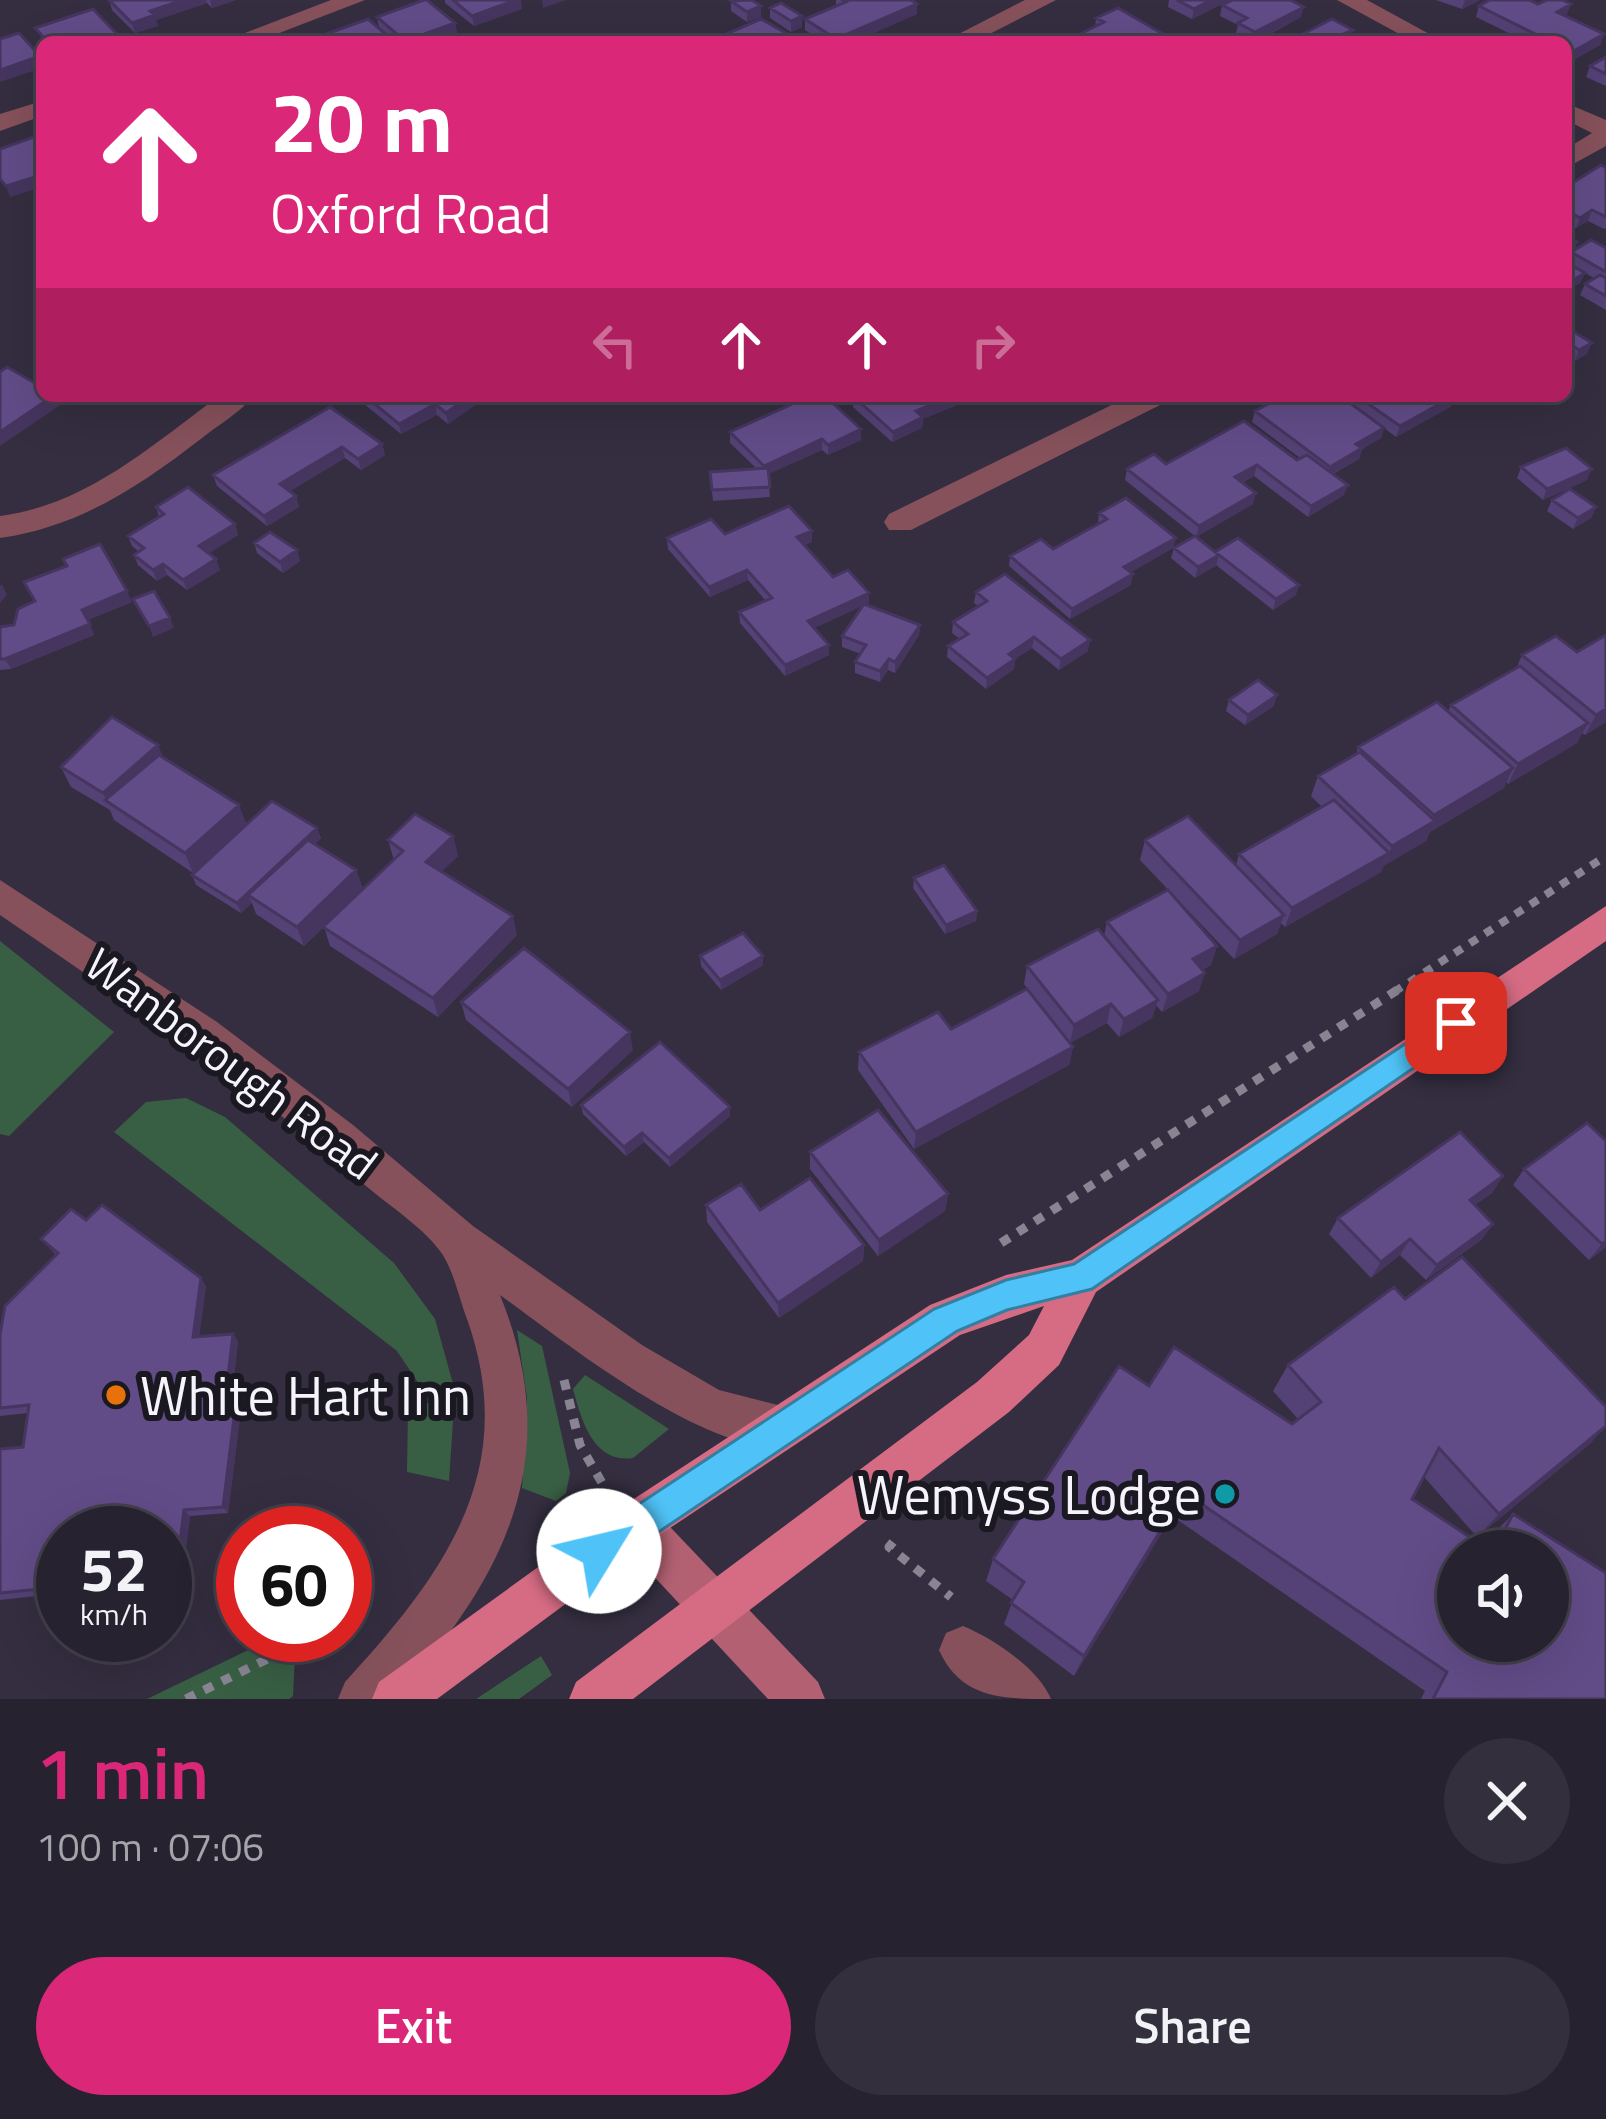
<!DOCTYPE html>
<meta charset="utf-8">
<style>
:root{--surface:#272230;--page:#332f3c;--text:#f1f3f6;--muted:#a4a4ab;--line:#433f4c;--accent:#db2777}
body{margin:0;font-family:"Titillium Web",sans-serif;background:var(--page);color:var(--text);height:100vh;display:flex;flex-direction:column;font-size:45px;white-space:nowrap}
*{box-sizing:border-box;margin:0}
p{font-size:39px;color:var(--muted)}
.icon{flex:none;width:66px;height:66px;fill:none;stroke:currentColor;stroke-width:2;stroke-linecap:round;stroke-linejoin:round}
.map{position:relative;height:1699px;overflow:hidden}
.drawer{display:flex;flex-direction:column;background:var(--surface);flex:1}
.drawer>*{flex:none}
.top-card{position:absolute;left:36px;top:36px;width:1536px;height:366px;border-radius:18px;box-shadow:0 12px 48px #0002,0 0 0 3px var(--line);background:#db2777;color:#fff;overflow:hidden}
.tools{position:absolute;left:1437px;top:1530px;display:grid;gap:24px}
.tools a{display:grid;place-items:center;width:132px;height:132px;border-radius:50%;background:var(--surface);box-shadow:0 12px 48px #0002,0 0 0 3px var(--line);font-size:60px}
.speed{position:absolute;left:36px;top:1506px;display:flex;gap:24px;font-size:60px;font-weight:700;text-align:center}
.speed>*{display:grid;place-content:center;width:156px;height:156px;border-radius:50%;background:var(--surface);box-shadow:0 12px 48px #0002,0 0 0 3px var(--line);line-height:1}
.speed small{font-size:30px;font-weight:400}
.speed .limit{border:18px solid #d22;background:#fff;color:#111}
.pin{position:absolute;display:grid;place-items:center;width:102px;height:102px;color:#fff;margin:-51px;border-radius:24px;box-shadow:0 6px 18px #0006}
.me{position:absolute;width:132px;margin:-66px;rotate:54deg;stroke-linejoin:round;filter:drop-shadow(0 0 9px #0008)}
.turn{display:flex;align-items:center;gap:42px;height:252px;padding:0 36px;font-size:54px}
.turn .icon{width:156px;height:156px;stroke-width:2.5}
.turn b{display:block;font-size:84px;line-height:102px}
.lanes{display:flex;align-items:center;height:114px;padding:0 36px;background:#0003;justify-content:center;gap:60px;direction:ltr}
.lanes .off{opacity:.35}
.round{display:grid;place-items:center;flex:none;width:126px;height:126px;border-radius:63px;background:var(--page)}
.overview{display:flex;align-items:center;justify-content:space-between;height:204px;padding:0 36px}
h1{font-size:72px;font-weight:600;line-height:90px;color:var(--accent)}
.button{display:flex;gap:24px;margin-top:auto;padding:24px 36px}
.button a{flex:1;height:138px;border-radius:72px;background:var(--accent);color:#fff;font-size:48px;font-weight:600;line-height:138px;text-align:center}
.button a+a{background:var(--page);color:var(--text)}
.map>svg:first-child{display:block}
</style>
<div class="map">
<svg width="1606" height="1699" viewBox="0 0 1606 1699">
<rect width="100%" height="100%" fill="#342e40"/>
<!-- green -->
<path fill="#385f44" d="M0 941 114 1032 9 1136 0 1134Z
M186 1098 225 1117 394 1263 435 1319 455 1391 449 1481 407 1472 408 1410 431 1402 397 1351 114 1132 146 1102Z
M517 1330 542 1346 570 1473 566 1493 556 1501 522 1488 527 1398Z
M585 1375 669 1429 633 1458C593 1464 581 1419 573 1389Z
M279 1635H296L293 1696 289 1699H147Z
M541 1656 552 1675 519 1699H476Z"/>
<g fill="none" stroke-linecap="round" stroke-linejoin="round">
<!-- path-far1 -->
<path stroke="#888492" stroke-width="8" stroke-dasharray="9 9" stroke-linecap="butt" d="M1394 992 1606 856"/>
<!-- path -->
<path stroke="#888492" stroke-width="9" stroke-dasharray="10 10" stroke-linecap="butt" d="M1001 1243 1399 989
M564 1380 580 1445 605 1488
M893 1542 889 1547 951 1597
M345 1621 365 1611
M186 1699 316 1635"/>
<!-- street -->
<path fill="#86515b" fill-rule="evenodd" d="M331 0H365L256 42H221Z
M1025 0H1056L974 42H943Z
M1337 0H1367L1444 42H1414Z
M42 101V116L0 131V114Z
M1566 103 1606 120V146L1566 168V149L1592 133 1566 120Z
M219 396H253C240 413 218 425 202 438 140 486 79 527 0 538V516C86 505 151 446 219 396Z
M1130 396H1169L1164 403 911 530H889L884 522 889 514Z
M0 880 217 1022 353 1125 473 1226 642 1345 719 1390 798 1410 804 1426 798 1442C725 1472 560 1338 500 1295 566 1458 506 1576 395 1699H338L345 1682C444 1574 521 1471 467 1319 459 1298 453 1268 440 1251 420 1224 383 1202 358 1179 246 1082 122 999 0 915Z
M963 1626C994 1639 1038 1668 1051 1699 1003 1699 961 1699 939 1650L946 1633Z"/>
<!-- secondary -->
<path fill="#b36172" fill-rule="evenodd" d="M636 1501 652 1508 818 1682 825 1699H768L620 1540 613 1524 620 1508Z"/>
<!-- primary -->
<path fill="#d66c84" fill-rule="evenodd" d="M1606 906V941L1096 1292 1059 1365 1009 1412 633 1699H569L576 1682 977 1382 1029 1335 1044 1306 960 1335 652 1540 437 1699H372L379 1682 620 1508 930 1305 1006 1275 1072 1260Z"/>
</g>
<!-- wall -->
<path fill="#544175" d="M109 0H236L212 8 207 3 156 20 158 26 135 33 112 10Z
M445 0H516L522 9 474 26 445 3Z
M836 0H911L917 14 853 42H824L805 30V19L836 6Z
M1169 0H1230L1192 19 1168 7Z
M1436 0H1480L1462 9Z
M731 1 761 17 747 22 731 11Z
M1571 4 1565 16 1604 34 1600 45 1568 63 1566 62V42H1527L1476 17 1479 6Z
M1222 5 1301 17 1268 35 1271 36V40L1282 42 1245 38 1236 33 1238 25 1220 16Z
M770 8 802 27 791 32 770 18Z
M377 17 455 23 457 33 437 42H396L379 27Z
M1096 18 1169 42H1080L1082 33 1095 27Z
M1606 57V86L1586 77 1590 66Z
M1606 168V228L1604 229 1588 221 1576 228 1566 223V187Z
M1566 235 1577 242 1574 250 1606 248V310L1580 295 1585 284 1594 278 1585 273 1580 283 1567 262 1570 254 1566 257Z
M1566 327 1587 354 1575 361 1566 355Z
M358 396H488L448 424 437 415 401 434 359 400Z
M853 396H978L923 419 922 428 892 442 853 407Z
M1283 396H1454L1450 407 1396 437 1384 428 1381 438 1362 449 1359 459 1333 474 1344 495 1308 517 1254 476 1242 483 1253 504 1196 537 1125 480 1127 469 1166 464 1297 460 1300 458 1252 422 1255 411Z
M330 407 382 444 385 455 361 470 345 458 290 491 296 496 299 507 267 526 217 486 213 475Z
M730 432 861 440 828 455 822 450 768 474 770 497 713 501 710 472 757 469 730 443Z
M1521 467 1587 480 1543 500 1517 478Z
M1552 500 1596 507 1591 518 1573 529 1547 511Z
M156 507 235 524 238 535 209 553 220 570 187 590 167 575 157 581 138 565 134 555 139 552 132 546 128 536 159 517Z
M1099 513 1176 538 1173 548 1131 572V585L1070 619 1009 566 1010 556 1053 549 1098 524Z
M725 534 812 542 804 545 833 577 869 603 865 605 920 625 919 635 895 673 888 670 880 682 855 673V662L861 654 842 647V636L864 605 814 628 829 645V655L785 676 740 623 739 612 765 600 748 580 710 597 668 549 667 538Z
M254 543 297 550 300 561 283 573 257 553Z
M1174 548 1215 552 1296 595 1273 610 1216 565 1195 578 1171 558Z
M976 592 1088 651 1059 670 1032 648 1015 659 1014 669 986 689 947 657 948 646 960 639 952 633 953 622 979 606 974 603Z
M132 602 87 620 94 635 11 669 0 670V627Z
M1606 635V722L1585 735 1582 733 1577 743 1508 784 1506 782 1504 788 1430 832 1426 841 1384 865 1381 872 1285 927 1281 923 1277 934 1234 959 1140 860 1145 840 1236 865 1239 854 1322 807 1311 796 1318 776 1356 755 1358 747 1448 711 1451 705 1516 669 1522 655 1577 652Z
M1229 700 1274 706 1245 725 1226 711Z
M61 767 247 825 317 828 321 838 315 844 356 870 363 889 394 860 388 840 453 836 458 856 441 872 517 935 438 1017 330 946 324 927 304 946 256 914 252 903 241 913 196 885 192 875 193 873 114 820 110 810 71 787Z
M914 878 977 911 976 921 945 934 913 888Z
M1107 922 1217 946 1211 965 1202 970 1199 991 1162 1012 1156 1005 1152 1018 1119 1037 1107 1023 1070 1043 1073 1047 1069 1065 914 1149 858 1070 859 1052 951 1029 1061 1031 1024 984 1027 966 1104 936Z
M700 956H763V965L721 990 701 966Z
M461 1002 633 1050 572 1107 466 1020Z
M581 1105 730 1116 670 1167 644 1142 626 1156 583 1114Z
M810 1152 948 1194 945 1211 878 1256 810 1169Z
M1524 1169 1606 1247 1589 1260 1513 1185Z
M1503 1176 1492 1193 1475 1205 1493 1224 1481 1240 1426 1280 1400 1255 1371 1278 1329 1234 1338 1218Z
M706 1205 760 1210 864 1245 863 1261 779 1318 707 1222Z
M86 1220 206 1286 199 1336 233 1334 238 1342 231 1402H236L241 1409 228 1513 190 1516 182 1580 165 1582V1533L55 1594 0 1600V1449L23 1447 28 1413 0 1416V1335L56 1255 41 1239Z
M1405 1299 1591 1443 1477 1537 1424 1477 1412 1499 1485 1547 1490 1537 1513 1514 1606 1699H1421L1425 1691 1172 1516 1074 1676 1004 1624 1013 1600 986 1581 993 1559 1149 1386 1292 1424 1298 1419 1273 1391 1288 1365Z
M144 1635 142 1647 90 1650 83 1645Z"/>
<!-- shaded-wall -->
<path fill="#45355f" d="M183 0H206L207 3 156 20 158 26 135 33 132 23 150 11Z
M210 0H236L212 8Z
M516 0H521L522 9 474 26 472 16Z
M542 0H566L543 8Z
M1211 0H1230L1192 19 1194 9Z
M1465 0H1480L1462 9Z
M917 4V14L853 42H836V39Z
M1571 4 1567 15 1554 23 1557 12Z
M761 6V17L747 22V12Z
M1304 7 1301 17 1253 42 1255 32Z
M802 16V27L791 32V21Z
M455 23 457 33 437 42H429L427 33Z
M116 33 119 42H89Z
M1604 34 1600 45 1568 63 1572 52Z
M40 56 42 68 0 82V70Z
M42 175V187L10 197 6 186Z
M1592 210 1588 221 1576 228 1580 218Z
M1577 242 1573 253 1566 257V248Z
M1585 273 1580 283 1566 292V284Z
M1592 343 1587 354 1575 361 1579 350Z
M53 396H56L59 406 0 446V432Z
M470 396H488L448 424 446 413Z
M953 396H978L923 419 922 428 892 442 893 432 916 411Z
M1454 396 1450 407 1396 437 1400 426Z
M435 404 437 415 401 434 399 424Z
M1384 428 1381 438 1362 449 1359 459 1326 477 1330 467 1356 444Z
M861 429V440L828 455V445Z
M822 439V450L764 476V466Z
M382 444 385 455 361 470 358 459Z
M342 447 345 458 283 495 280 484Z
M1257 465 1254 476 1232 488 1235 477Z
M1592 469 1587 480 1543 500 1547 489Z
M1348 485 1344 495 1308 517 1311 506Z
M1256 493 1253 504 1196 537 1199 526Z
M296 496 299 507 267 526 264 516Z
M1596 507 1591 518 1573 529 1578 518Z
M235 524 238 535 203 557 199 546Z
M812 531V542L797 548V537Z
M1176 538 1173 548 1122 577 1124 567Z
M297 550 300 561 283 573 280 562Z
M1219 555 1216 566 1195 578 1198 567Z
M216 559 220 570 187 590 183 580Z
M163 564 167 575 157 581 153 570Z
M747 570 748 580 710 597 709 587Z
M1133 574 1131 585 1070 619 1072 609Z
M2 584 7 595 0 603V586Z
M1299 585 1296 595 1273 610 1276 599Z
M127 591 132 602 86 621 82 610Z
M869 593V603L808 631V621Z
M170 618 174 628 153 637 149 626Z
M90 624 94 635 11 669 5 659Z
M920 625 919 635 895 673V662Z
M1034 637 1032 648 1015 659 1014 669 986 689 987 678 1009 654Z
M1090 640 1088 651 1059 670 1061 659Z
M829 645V655L785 676V665Z
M889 659 888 670 880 682V671Z
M1277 695 1274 706 1245 725 1248 715Z
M1606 709V722L1585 735 1596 715Z
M1588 723 1577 743 1508 784 1518 764Z
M158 745 167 765 108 803 103 793Z
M1513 768 1504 788 1430 832 1426 841 1384 866 1392 846 1431 824 1434 815Z
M239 805 247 825 193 873 185 853Z
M317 828 321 838 255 900 248 895 252 903 241 913 237 903Z
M453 836 458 856 431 882 426 862Z
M1389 853 1381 872 1285 927 1292 908Z
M356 870 363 890 304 946 297 927Z
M977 911 976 921 945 934 946 925Z
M1284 915 1277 934 1234 959 1240 940Z
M513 916 517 935 438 1017 433 998Z
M1217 946 1211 965 1187 977 1193 959Z
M763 956V965L721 990 720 980Z
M1205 973 1199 991 1162 1012 1168 994Z
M1158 1000 1152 1018 1119 1037 1124 1019Z
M1111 1004 1107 1023 1070 1043 1074 1025Z
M630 1032 633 1050 572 1107 568 1089Z
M1073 1047 1069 1065 914 1149 916 1132Z
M730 1107V1116L670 1167 669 1158Z
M642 1133 644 1142 626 1156 624 1147Z
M1503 1176 1492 1193 1459 1216 1470 1200Z
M948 1194 945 1211 878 1256 879 1240Z
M1493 1224 1481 1240 1426 1280 1437 1265Z
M1410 1239 1400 1255 1371 1278 1381 1262Z
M1606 1241V1247L1589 1260 1602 1244Z
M864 1245 863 1261 779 1318 778 1303Z
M201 1278 206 1286 198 1345 193 1337Z
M233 1334 238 1342 230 1410 225 1402Z
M236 1402 241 1409 228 1513 223 1507Z
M1606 1426 1591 1443 1477 1537 1499 1514Z
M1184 1492 1172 1516 1074 1676 1084 1656Z
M184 1510 190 1516 182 1580 176 1574Z
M137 1635H144L142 1647 136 1641Z"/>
<!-- building -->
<path fill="#624c88" stroke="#45355f" stroke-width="3" d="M109 0H183L150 11 155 15 132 23Z
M424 0H427L455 23 427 33 436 40 432 42H406L377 17Z
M453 0H516L472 16Z
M752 0 761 6 747 12 731 1Z
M843 0H911L917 4 836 39 805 19 846 2Z
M1177 0H1211L1194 9Z
M1233 0H1290L1304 7 1255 32 1238 23 1247 18 1222 5Z
M1490 0H1529L1538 4 1547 0H1562L1571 4 1557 12 1604 34 1572 52 1566 49V42H1551L1479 6Z
M781 3 802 16 791 21 770 8Z
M1118 8 1170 38 1161 42H1149L1144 39 1137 42H1099L1082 33 1104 22 1096 18Z
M93 9 116 33 89 42H48L35 28Z
M368 19 395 42H304Z
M761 19 802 42H726L719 37Z
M1332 19 1353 30 1346 33 1363 42 1291 40Z
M1261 31 1271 36 1260 42H1237Z
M19 33 40 56 0 70V39Z
M706 35 717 42H689Z
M1606 57V74L1590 66Z
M42 134V175L6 186 0 179V149Z
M1601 165 1606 168V217L1592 210 1580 218 1566 210V202L1571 199 1566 196V187Z
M1566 235 1577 242 1566 248Z
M1591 240 1606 248V272L1571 252Z
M1566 262 1585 273 1566 284Z
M1600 275 1606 278V296L1585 284Z
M1566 327 1592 343 1579 350 1566 341Z
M7 367 42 387V396H53L0 432V372Z
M365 396H470L446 413 435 404 399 424Z
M810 396H825L861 429 828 445 822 439 764 466 730 432Z
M853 396H953L916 411 923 417 893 432Z
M1283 396H1355L1346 400 1384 428 1356 444 1362 448 1330 467 1255 411Z
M1357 396H1454L1400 426Z
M330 407 382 444 358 459 342 447 280 484 296 496 264 516 213 475Z
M1244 421 1297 460 1307 455 1348 485 1311 506 1257 465 1235 477 1256 493 1199 526 1127 469 1154 454 1166 464Z
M1566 448 1592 469 1547 489 1521 467Z
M768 468 770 487 712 490 710 472Z
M188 487 235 524 199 546 216 559 183 580 163 564 153 570 134 555 144 548 128 536 164 514 156 507Z
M1570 489 1596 507 1578 518 1552 500Z
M1126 498 1176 538 1124 567 1133 574 1072 609 1010 556 1041 539 1053 549 1107 519 1099 513Z
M789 506 812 531 797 537 833 577 848 570 869 593 808 621 829 645 785 665 739 612 772 598 747 570 709 587 667 538 711 519 725 534Z
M270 532 297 550 280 562 254 543Z
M1195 536 1219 555 1198 567 1174 548Z
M1238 538 1299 585 1276 599 1215 552Z
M100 544 127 591 82 610 90 624 5 659H0V627L14 625 18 609 35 601 24 582 67 566 63 559Z
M1005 574 1090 640 1061 659 1034 637 1009 654 1015 659 987 678 948 646 968 634 953 622 987 601 976 592Z
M154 591 170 618 149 626 133 599Z
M864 604 920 625 895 662 889 659 880 671 855 662 866 645 842 636Z
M1606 635V709L1596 715 1522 655 1556 636 1577 652Z
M1520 666 1588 723 1518 764 1451 705Z
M1258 680 1277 695 1248 715 1229 700Z
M1437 702 1513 768 1434 815 1358 747Z
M112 717 158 745 103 793 61 767Z
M1360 752 1435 821 1392 846 1318 776Z
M159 755 239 805 185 853 105 800Z
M1334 800 1389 853 1292 908 1239 854Z
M272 801 317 828 237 903 192 875Z
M415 814 453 836 426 862 513 916 433 998 323 927 403 851 388 840Z
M1188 816 1284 915 1240 940 1145 840Z
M308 840 356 870 297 927 248 895Z
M944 865 977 911 946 925 914 878Z
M1168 890 1217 946 1193 959 1205 973 1168 994 1107 922Z
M1098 929 1158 1000 1124 1019 1111 1004 1074 1025 1027 966Z
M743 933 763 956 720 980 700 956Z
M524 948 630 1032 568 1089 461 1002Z
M1027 989 1073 1047 916 1132 859 1052 938 1012 951 1029Z
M660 1042 730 1107 669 1158 642 1133 624 1147 581 1105Z
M878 1110 948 1194 879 1240 810 1152Z
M1587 1123 1606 1141V1241L1602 1244 1524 1169Z
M1460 1132 1503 1176 1470 1200 1493 1224 1437 1265 1410 1239 1381 1262 1338 1218Z
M810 1178 864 1245 778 1303 706 1205 741 1184 760 1210Z
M102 1205 201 1278 193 1337 233 1334 225 1402H236L223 1507 184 1510 176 1574 165 1575V1533H63V1603L50 1588 0 1593V1449L23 1447 29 1405 0 1408V1335L5 1306 58 1253 41 1239 71 1209 86 1220Z
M1462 1257 1606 1407V1426L1499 1514 1439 1448 1412 1499 1491 1551H1458V1641H1548V1551H1494L1513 1514 1606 1573V1699H1433L1447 1672 1184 1492 1084 1656 1011 1603 1024 1582 993 1559 1119 1366 1149 1386 1174 1347 1292 1424 1321 1402 1288 1365 1394 1287 1405 1299Z
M85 1635H137L136 1641 83 1645Z"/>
<!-- route -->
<path fill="#4fc3f7" stroke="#337fa1" stroke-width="3" d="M1456 1010 1466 1014 1471 1023 1466 1032 1092 1289 1007 1310 957 1331 611 1564 599 1569 586 1564 581 1551 586 1539 934 1309 1006 1280 1074 1264Z"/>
<!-- markers -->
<circle fill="#e8710a" stroke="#1a1820" stroke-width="4.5" cx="116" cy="1395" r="12"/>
<circle fill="#0f9aa8" stroke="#1a1820" stroke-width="4.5" cx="1225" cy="1494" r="12"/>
<g text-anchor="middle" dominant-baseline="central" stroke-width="12" stroke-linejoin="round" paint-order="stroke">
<!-- street labels -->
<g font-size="45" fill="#f6f3fd" stroke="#1a1820">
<text transform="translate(232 1063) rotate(37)">Wanborough Road</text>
</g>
<!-- near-poi labels -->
<g font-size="54" fill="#f6f3fd" stroke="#1a1820" text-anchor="start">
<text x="140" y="1395">White Hart Inn</text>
<text x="1201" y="1494" text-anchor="end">Wemyss Lodge</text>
</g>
</g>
</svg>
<div class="tools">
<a><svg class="icon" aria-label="sound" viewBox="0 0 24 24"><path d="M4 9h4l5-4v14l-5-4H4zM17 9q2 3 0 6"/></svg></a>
</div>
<div class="speed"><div>52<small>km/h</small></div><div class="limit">60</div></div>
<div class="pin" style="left:1456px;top:1023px;background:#d93025"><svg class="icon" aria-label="arrive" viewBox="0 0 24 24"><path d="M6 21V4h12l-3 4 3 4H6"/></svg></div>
<svg class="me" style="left:599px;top:1551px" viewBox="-20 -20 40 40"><circle r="19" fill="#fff"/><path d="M0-13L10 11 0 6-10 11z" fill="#4fc3f7"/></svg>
<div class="top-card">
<div class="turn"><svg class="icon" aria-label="ahead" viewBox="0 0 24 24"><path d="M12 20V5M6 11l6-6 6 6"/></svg><div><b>20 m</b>Oxford Road</div></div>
<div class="lanes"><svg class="icon off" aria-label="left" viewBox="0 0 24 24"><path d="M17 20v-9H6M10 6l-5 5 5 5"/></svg><svg class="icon" aria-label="ahead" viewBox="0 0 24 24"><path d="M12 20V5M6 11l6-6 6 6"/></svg><svg class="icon" aria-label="ahead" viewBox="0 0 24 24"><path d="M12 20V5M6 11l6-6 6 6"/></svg><svg class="icon off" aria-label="right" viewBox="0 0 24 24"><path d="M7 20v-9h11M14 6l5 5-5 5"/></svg></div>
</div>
</div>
<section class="drawer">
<div class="overview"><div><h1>1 min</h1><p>100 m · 07:06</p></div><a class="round"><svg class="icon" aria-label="close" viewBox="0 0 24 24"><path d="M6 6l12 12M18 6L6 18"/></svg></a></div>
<div class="button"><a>Exit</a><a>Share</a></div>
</section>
